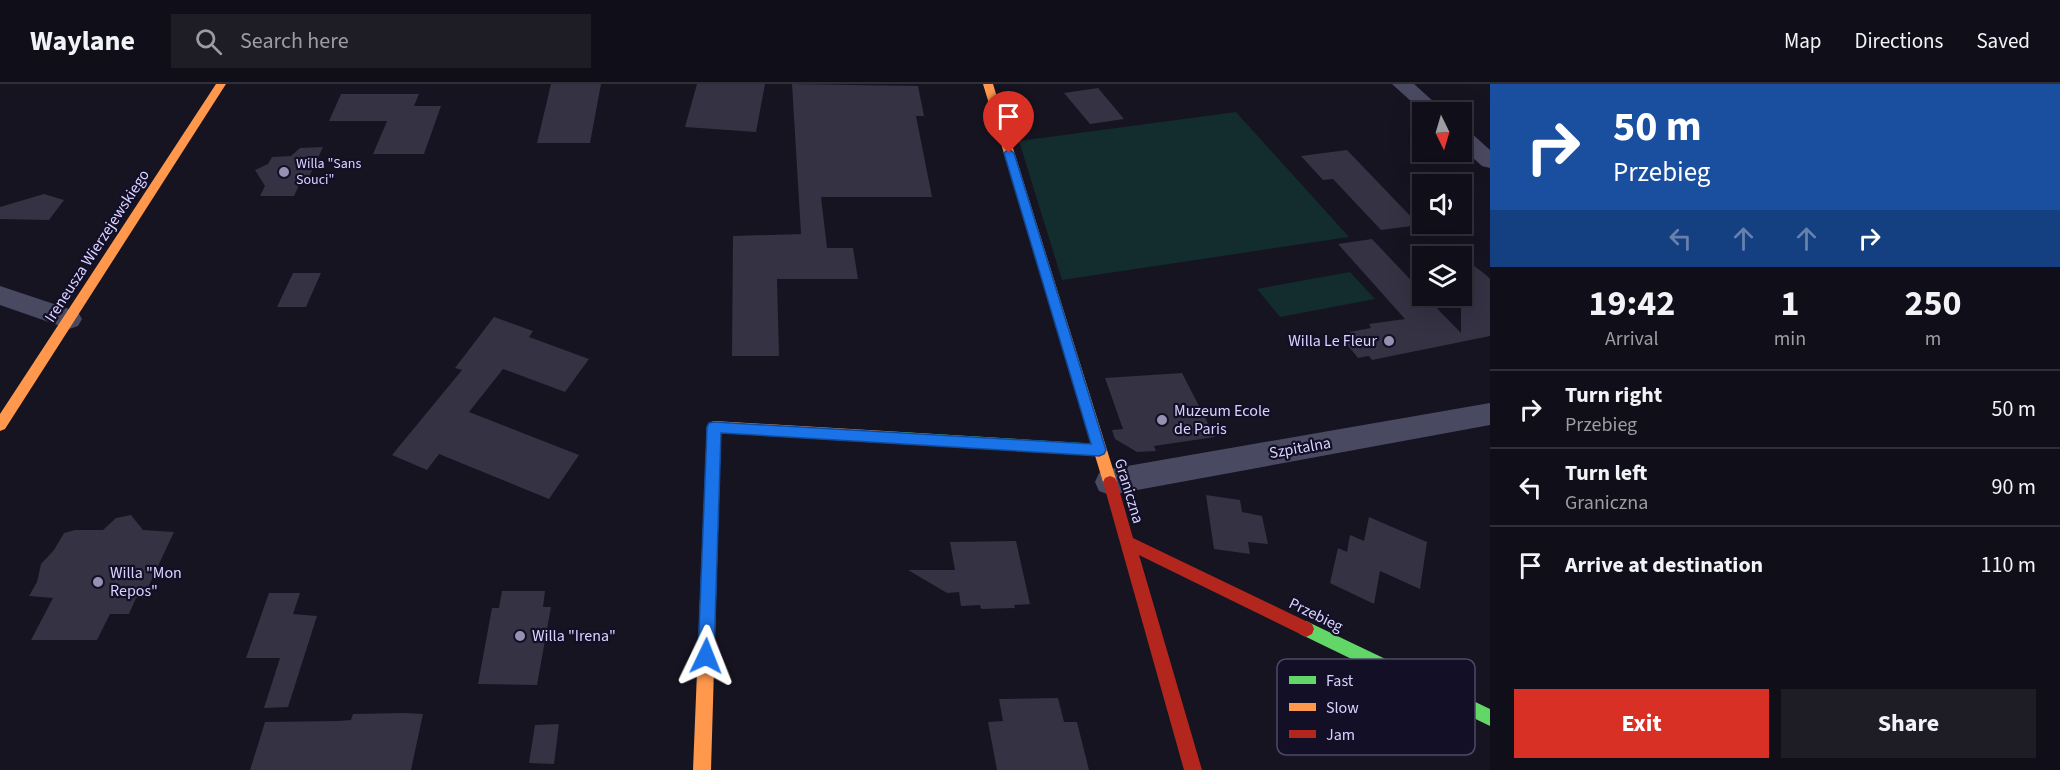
<!DOCTYPE html>
<style>
:root{--surface:#100f19;--page:#1e1d26;--text:#f1f3f6;--muted:#9c9ca2;--line:#302f38;--accent:#d93025}
body{margin:0;font-family:"Source Sans 3",sans-serif;background:var(--page);color:var(--text);height:100vh;display:flex;flex-direction:column;font-size:22px;white-space:nowrap}
*{box-sizing:border-box;margin:0}
p{font-size:20px;color:var(--muted)}
.icon{flex:none;width:33px;height:33px;fill:none;stroke:currentColor;stroke-width:2;stroke-linecap:round;stroke-linejoin:round}
.map{position:relative;flex:1;overflow:hidden}
.sheet{display:flex;flex-direction:column;background:var(--surface);width:570px}
.sheet>*{flex:none}
.guide{background:#1a4fa0;color:#fff;overflow:hidden}
.needle{width:39px;rotate:175deg}
.fabs{position:absolute;left:1412px;top:18px;display:grid;gap:12px}
.fabs a{display:grid;place-items:center;width:60px;height:60px;border-radius:0px;background:var(--surface);box-shadow:0 6px 24px #0002,0 0 0 2px var(--line);font-size:30px}
.pin{position:absolute;display:grid;place-items:center;width:51px;height:51px;color:#fff;margin:-62px -26px;border-radius:50% 50% 50% 0;rotate:-45deg;box-shadow:0 0 6px #0007}
.pin .icon{rotate:45deg}
.me{position:absolute;width:66px;margin:-33px;rotate:2deg;stroke-linejoin:round;filter:drop-shadow(0 0 4px #0008)}
.turn{display:flex;align-items:center;gap:21px;height:126px;padding:0 24px;font-size:27px}
.turn .icon{width:78px;height:78px;stroke-width:2.5}
.turn b{display:block;font-size:42px;line-height:51px}
.lanes{display:flex;align-items:center;height:57px;padding:0 24px;background:#0003;justify-content:center;gap:30px;direction:ltr}
.lanes .off{opacity:.35}
.eta{display:flex;justify-content:space-evenly;align-items:center;height:102px;text-align:center}
.eta b{font-size:36px;font-weight:700;line-height:42px}
.button{display:flex;gap:12px;margin-top:auto;padding:12px 24px}
.button a{flex:1;height:69px;border-radius:0px;background:var(--accent);color:#fff;font-size:24px;font-weight:700;line-height:69px;text-align:center}
.button a+a{background:var(--page);color:var(--text)}
ul{padding:0;list-style:none}
li{display:flex;align-items:center;gap:18px;height:78px;padding:0 24px;border-top:2px solid var(--line)}
li div{flex:1}
li b{display:block;font-size:22px}
li em{font-style:normal}
header{display:flex;align-items:center;gap:36px;box-sizing:border-box;height:84px;padding:0 30px;background:var(--surface);border-bottom:2px solid var(--line)}
header strong{font-size:28px}
nav{display:flex;gap:33px;margin-inline-start:auto;font-size:21px}
.search{width:420px;height:54px;background:var(--page);display:flex;align-items:center;gap:15px;box-sizing:border-box;padding:0 21px;border-radius:0px;color:var(--muted);font-size:22px}
main{display:flex;flex:1;min-height:0}
.map>svg:first-child{display:block}
</style>
<header>
<strong>Waylane</strong>
<div class="search"><svg class="icon" aria-label="search" viewBox="0 0 24 24"><circle cx="10" cy="10" r="6"/><path d="M15 15l6 6"/></svg>Search here</div>
<nav><a>Map</a><a>Directions</a><a>Saved</a></nav>
</header>
<main>
<div class="map">
<svg width="1490" height="686" viewBox="0 0 1490 686">
<rect width="100%" height="100%" fill="#161421"/>
<!-- green -->
<path fill="#132c2d" d="M1236 28 1349 153 1062 196 1019 57Z
M1350 188 1375 215 1280 233 1257 205Z"/>
<!-- building -->
<path fill="#343243" d="M551 0H601L590 59H537Z
M697 0H765L756 48 685 43Z
M792 0 918 2 924 32H916L932 113H821L827 164H853L858 195H777L779 272H732L733 152 801 150Z
M1098 4 1124 35 1090 40 1064 9Z
M341 10H419L414 22H441L424 70H373L387 37H329Z
M323 63 309 93H303L294 112H260L265 102 255 86 268 80 272 73 291 72 300 64Z
M1347 66 1419 141 1381 146 1333 95 1323 96 1301 72Z
M44 110 64 116 49 136 0 135V123Z
M1372 155 1422 208V212H1425L1461 249V172L1486 191 1490 195V252L1372 276 1369 272 1358 274 1341 253 1352 251 1349 248 1371 244 1369 240 1405 235 1338 160Z
M293 189H321L306 223H277Z
M494 233 533 247 529 253 589 275 565 308 503 285 469 328 579 371 549 415 439 370 427 386 392 371 462 286 455 284Z
M1182 289 1215 353 1154 362 1156 367 1137 368 1115 355 1112 346 1123 345 1105 294Z
M1206 411 1240 416 1242 428 1262 432 1268 460 1248 458 1250 470 1214 465Z
M131 431 143 446 174 448 143 514H136L129 530H110L97 556H31L53 514 29 512 37 498 41 480 54 466 64 449 75 446H103L116 434Z
M1369 433 1427 458 1420 505 1380 487 1374 520 1330 499 1338 464 1347 468 1350 451 1364 457Z
M1016 457 1030 520 1014 521 1015 524 981 525 980 521 961 522 959 508 947 509 908 486H955L950 458Z
M502 507H545L543 523H551L537 601 478 600 492 524H499Z
M269 509H300L293 530 317 532 288 623 264 624 280 574H246Z
M1058 614 1064 638H1077L1089 686H997L988 638 1003 637 999 615Z
M405 629 423 630 411 686H250L265 638 338 637 351 636 353 630Z
M559 640 554 680 529 679 535 641Z"/>
<g fill="none" stroke-linecap="round" stroke-linejoin="round">
<!-- street -->
<path fill="#4a4962" fill-rule="evenodd" d="M1392 0H1414L1445 28H1423Z
M1461 45 1469 47 1490 66V84L1482 82 1461 63Z
M0 202 78 228 82 235 78 242 69 245 0 221Z
M1490 319V341L1110 411 1099 407 1095 398 1099 389 1110 385Z"/>
<!-- fast -->
<path fill="#63d668" fill-rule="evenodd" d="M885 347 1099 360 1104 362 1106 366 1104 370 1099 372 885 359 880 357 878 353 880 349Z
M1306 537 1490 625V642L1300 550 1298 545 1300 540Z"/>
<!-- slow -->
<path fill="#ff974d" fill-rule="evenodd" d="M216 0H226L5 345 0 347V330Z
M983 0H993L1117 398 1115 402 1110 404 1105 402 1103 398Z
M714 337 885 347 890 349 892 353 890 357 885 359 721 349 711 686H693L707 343 709 339Z"/>
<!-- jam -->
<path fill="#b3261e" fill-rule="evenodd" d="M1110 392 1115 394 1117 398 1133 454 1312 540 1314 545 1312 550 1306 553 1300 550 1139 471 1202 686H1184L1103 398 1105 394Z"/>
</g>
<!-- route -->
<path fill="#1a73e8" stroke="#114b97" stroke-width="1.5" d="M1009 65 1014 69 1106 366 1104 370 1099 372 721 349 714 572 712 577 706 580 700 577 698 572 707 343 709 339 714 338 1091 360 1004 69Z"/>
<!-- markers -->
<g fill="#9591b1" stroke="#130f26" stroke-width="2">
<circle cx="284" cy="88" r="6"/>
<circle cx="1389" cy="257" r="6"/>
<circle cx="1162" cy="336" r="6"/>
<circle cx="98" cy="498" r="6"/>
<circle cx="520" cy="552" r="6"/>
</g>
<g text-anchor="middle" dominant-baseline="central" stroke-width="4.5" stroke-linejoin="round" paint-order="stroke">
<!-- far-poi labels -->
<g font-size="14" fill="#d9d4ff" stroke="#130f26" text-anchor="start">
<text x="296" y="80">Willa "Sans<tspan x="296" dy="16">Souci"</tspan></text>
</g>
<!-- street labels -->
<g font-size="16" fill="#d9d4ff" stroke="#130f26">
<text transform="translate(97 162) rotate(-57)">Ireneusza Wierzejewskiego</text>
<text transform="translate(1300 364) rotate(-10)">Szpitalna</text>
<text transform="translate(1129 407) rotate(73)">Graniczna</text>
<text transform="translate(1316 531) rotate(26)">Przebieg</text>
</g>
<!-- poi labels -->
<g font-size="16" fill="#d9d4ff" stroke="#130f26" text-anchor="start">
<text x="1377" y="257" text-anchor="end">Willa Le Fleur</text>
<text x="1174" y="327">Muzeum Ecole<tspan x="1174" dy="18">de Paris</tspan></text>
<text x="110" y="489">Willa "Mon<tspan x="110" dy="18">Repos"</tspan></text>
<text x="532" y="552">Willa "Irena"</text>
</g>
</g>
<!-- legend -->
<rect x="1277" y="575" width="198" height="96" rx="9" fill="#130f26" stroke="#4e4a67" stroke-width="1.5"/>
<rect x="1289" y="592" width="27" height="8" fill="#63d668"/>
<rect x="1289" y="619" width="27" height="8" fill="#ff974d"/>
<rect x="1289" y="646" width="27" height="8" fill="#b3261e"/>
<g font-size="16" fill="#d9d4ff">
<text x="1326" y="602">Fast</text>
<text x="1326" y="629">Slow</text>
<text x="1326" y="656">Jam</text>
</g>
</svg>
<div class="fabs">
<a><svg class="needle" viewBox="-14 -14 28 28"><path d="M0-13l5 13h-10z" fill="#e53935"/><path d="M0 13l5-13h-10z" fill="#9c9ca2"/></svg></a>
<a><svg class="icon" aria-label="sound" viewBox="0 0 24 24"><path d="M4 9h4l5-4v14l-5-4H4zM17 9q2 3 0 6"/></svg></a>
<a><svg class="icon" aria-label="layers" viewBox="0 0 24 24"><path d="M12 4l9 5-9 5-9-5zM3 14l9 5 9-5"/></svg></a>
</div>
<div class="pin" style="left:1009px;top:69px;background:#d93025"><svg class="icon" aria-label="arrive" viewBox="0 0 24 24"><path d="M6 21V4h12l-3 4 3 4H6"/></svg></div>
<svg class="me" style="left:706px;top:572px" viewBox="-20 -20 40 40"><path d="M0-17L14 15 0 8-14 15z" fill="#1a73e8" stroke="#fff" stroke-width="4"/></svg>
</div>
<section class="sheet">
<div class="guide">
<div class="turn"><svg class="icon" aria-label="right" viewBox="0 0 24 24"><path d="M7 20v-9h11M14 6l5 5-5 5"/></svg><div><b>50 m</b>Przebieg</div></div>
<div class="lanes"><svg class="icon off" aria-label="left" viewBox="0 0 24 24"><path d="M17 20v-9H6M10 6l-5 5 5 5"/></svg><svg class="icon off" aria-label="ahead" viewBox="0 0 24 24"><path d="M12 20V5M6 11l6-6 6 6"/></svg><svg class="icon off" aria-label="ahead" viewBox="0 0 24 24"><path d="M12 20V5M6 11l6-6 6 6"/></svg><svg class="icon" aria-label="right" viewBox="0 0 24 24"><path d="M7 20v-9h11M14 6l5 5-5 5"/></svg></div>
</div>
<div class="eta">
<div><b>19:42</b><p>Arrival</p></div>
<div><b>1</b><p>min</p></div>
<div><b>250</b><p>m</p></div>
</div>
<ul>
<li><svg class="icon" aria-label="right" viewBox="0 0 24 24"><path d="M7 20v-9h11M14 6l5 5-5 5"/></svg><div><b>Turn right</b><p>Przebieg</p></div><em>50 m</em></li>
<li><svg class="icon" aria-label="left" viewBox="0 0 24 24"><path d="M17 20v-9H6M10 6l-5 5 5 5"/></svg><div><b>Turn left</b><p>Graniczna</p></div><em>90 m</em></li>
<li><svg class="icon" aria-label="arrive" viewBox="0 0 24 24"><path d="M6 21V4h12l-3 4 3 4H6"/></svg><div><b>Arrive at destination</b></div><em>110 m</em></li>
</ul>
<div class="button"><a>Exit</a><a>Share</a></div>
</section>
</main>
